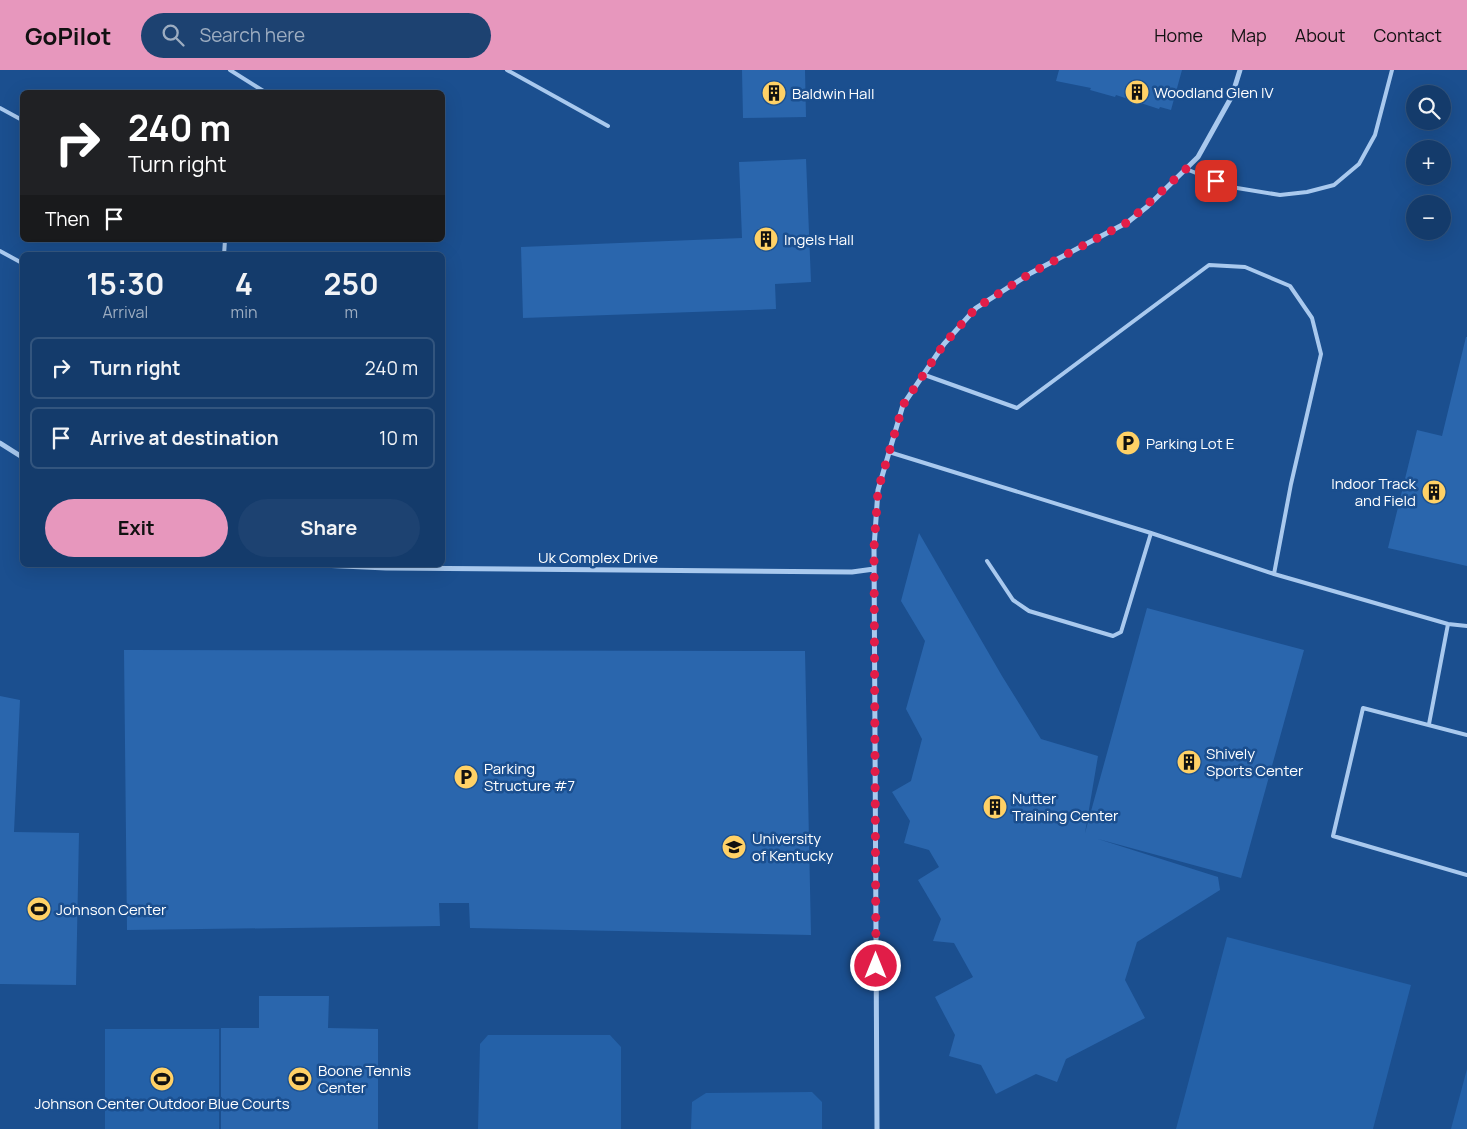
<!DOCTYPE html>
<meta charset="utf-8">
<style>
:root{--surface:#143b6b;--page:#1d4271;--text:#f1f3f6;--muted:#9dadc1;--line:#33557e;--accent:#e797bd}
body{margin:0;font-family:Manrope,sans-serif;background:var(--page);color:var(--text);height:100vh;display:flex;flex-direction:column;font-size:19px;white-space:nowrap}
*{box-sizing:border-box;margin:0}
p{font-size:16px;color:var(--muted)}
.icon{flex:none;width:28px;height:28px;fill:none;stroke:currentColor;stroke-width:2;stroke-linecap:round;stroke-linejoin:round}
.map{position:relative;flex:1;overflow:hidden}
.details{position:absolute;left:20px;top:182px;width:425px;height:315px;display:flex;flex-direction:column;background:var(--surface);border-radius:8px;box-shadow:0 5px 20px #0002,0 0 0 1px var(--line)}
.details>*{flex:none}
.banner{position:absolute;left:20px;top:20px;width:425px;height:152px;border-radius:8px;box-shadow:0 5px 20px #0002,0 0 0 1px var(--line);background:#202124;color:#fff;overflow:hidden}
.tools{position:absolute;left:1406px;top:15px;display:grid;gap:10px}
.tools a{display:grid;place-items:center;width:45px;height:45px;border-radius:50%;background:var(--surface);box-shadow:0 5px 20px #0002,0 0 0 1px var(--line);font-size:25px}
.pin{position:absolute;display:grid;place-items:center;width:42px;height:42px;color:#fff;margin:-21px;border-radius:10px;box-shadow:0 2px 8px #0006}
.me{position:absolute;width:55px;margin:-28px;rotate:0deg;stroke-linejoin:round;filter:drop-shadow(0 0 4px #0008)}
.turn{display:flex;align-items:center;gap:18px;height:105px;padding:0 25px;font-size:22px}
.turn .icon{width:65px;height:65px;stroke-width:2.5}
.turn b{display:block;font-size:35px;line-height:42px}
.then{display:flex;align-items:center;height:48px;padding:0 25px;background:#0003;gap:10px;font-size:19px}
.eta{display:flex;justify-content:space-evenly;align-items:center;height:85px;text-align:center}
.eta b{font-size:30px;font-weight:700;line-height:35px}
.primary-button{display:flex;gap:10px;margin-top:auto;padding:10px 25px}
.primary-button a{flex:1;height:58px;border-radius:30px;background:var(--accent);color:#111;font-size:20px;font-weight:700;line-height:58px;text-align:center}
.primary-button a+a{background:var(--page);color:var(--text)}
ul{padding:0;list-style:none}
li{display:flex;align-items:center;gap:15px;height:62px;margin:0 10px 8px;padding:0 15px;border:2px solid var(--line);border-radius:8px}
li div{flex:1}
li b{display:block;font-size:19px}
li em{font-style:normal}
header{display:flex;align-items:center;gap:30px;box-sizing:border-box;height:70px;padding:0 25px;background:var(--accent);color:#111}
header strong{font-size:24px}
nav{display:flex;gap:28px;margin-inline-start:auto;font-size:18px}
.search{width:350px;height:45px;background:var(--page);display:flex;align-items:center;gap:12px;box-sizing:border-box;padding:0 18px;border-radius:28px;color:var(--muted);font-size:19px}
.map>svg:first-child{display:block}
</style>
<header>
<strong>GoPilot</strong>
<div class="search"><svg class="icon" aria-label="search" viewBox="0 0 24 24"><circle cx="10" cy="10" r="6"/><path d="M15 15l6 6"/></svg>Search here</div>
<nav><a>Home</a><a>Map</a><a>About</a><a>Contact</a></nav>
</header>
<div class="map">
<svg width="1467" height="1059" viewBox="0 0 1467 1059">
<rect width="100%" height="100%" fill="#1b4f8f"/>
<!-- green -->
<path fill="#2461a8" d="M1227 867 1411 915 1373 1059H1176Z
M105 959H219V1059H105Z
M488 965H610L621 977V1059H478L480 974Z
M1467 999V1059H1451Z
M812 1022 822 1032V1059H691L692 1032 706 1023Z"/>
<!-- building -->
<path fill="#2a66ad" d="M742 0H805L806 47 743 48Z
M1059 0H1182L1171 40 1160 37 1159 39 1116 25 1115 27 1090 20 1091 18 1056 11Z
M806 89 811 212 775 214 776 239 523 248 521 177 742 168 739 92Z
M1466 267H1467V496L1388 478 1417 360 1442 366Z
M919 463 1002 606 1041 669 1098 686 1085 763 1147 538 1304 580 1241 808 1098 769 1218 807 1220 820 1137 872 1125 910 1145 948 1066 989 1057 1012 1036 1004 996 1024 981 995 949 986 955 965 935 927 973 907 954 873 933 871 941 849 918 810 939 797 929 780 904 773 910 751 892 722 911 711 922 669 906 639 925 571 901 531Z
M124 580 805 581 811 865 470 858 469 833H439L440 856 127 860Z
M0 626 20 630 14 762 79 763 76 915 0 914Z
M259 926H329L328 958 378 959V1059H221V958H259Z"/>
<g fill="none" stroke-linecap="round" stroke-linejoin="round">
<!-- lane -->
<path stroke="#a9c9ee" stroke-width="4" d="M230 0 265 22
M507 0 608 56
M0 38 22 50
M1186 99 1231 117 1280 125 1307 122 1334 115 1359 94 1375 65 1392 0
M0 181 22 193
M224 185 225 170
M922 304 1017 338 1209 195 1245 197 1290 216 1312 248 1321 284 1291 414 1274 504
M889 382 1151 463 1274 504 1448 554 1467 556
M987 491 1013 530 1029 541 1113 566 1121 562 1151 463
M1429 654 1448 554
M1467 665 1363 638 1333 766 1467 805"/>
<!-- street -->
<path stroke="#a9c9ee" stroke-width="5" d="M0 373 22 387
M321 495 386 498 852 502 874 499
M877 1059 874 478 878 420 903 335 944 274 976 238 1031 203 1128 152 1148 136 1198 87 1232 26 1240 0"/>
</g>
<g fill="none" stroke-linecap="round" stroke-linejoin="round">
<!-- route -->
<path stroke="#e11d48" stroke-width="9" stroke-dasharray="0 16.2" d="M876 896 874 478 878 420 903 335 944 274 976 238 1031 203 1128 152 1186 99 1216 111"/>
</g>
<!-- icons -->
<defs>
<symbol id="building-disc" viewBox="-11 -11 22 22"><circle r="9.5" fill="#ffd166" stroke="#1b4f8f"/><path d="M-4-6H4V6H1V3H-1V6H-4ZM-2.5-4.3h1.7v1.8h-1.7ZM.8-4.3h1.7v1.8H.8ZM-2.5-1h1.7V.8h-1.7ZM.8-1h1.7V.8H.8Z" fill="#111"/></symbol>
<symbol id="parking-disc" viewBox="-11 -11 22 22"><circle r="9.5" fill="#ffd166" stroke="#1b4f8f"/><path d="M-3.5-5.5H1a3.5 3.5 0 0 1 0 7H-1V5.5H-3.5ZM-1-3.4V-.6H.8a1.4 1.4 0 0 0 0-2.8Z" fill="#111"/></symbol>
<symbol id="university-disc" viewBox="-11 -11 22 22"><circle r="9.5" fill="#ffd166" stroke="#1b4f8f"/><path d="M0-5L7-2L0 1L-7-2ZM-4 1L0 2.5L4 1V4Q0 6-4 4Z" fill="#111"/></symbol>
<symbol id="stadium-disc" viewBox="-11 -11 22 22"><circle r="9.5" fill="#ffd166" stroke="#1b4f8f"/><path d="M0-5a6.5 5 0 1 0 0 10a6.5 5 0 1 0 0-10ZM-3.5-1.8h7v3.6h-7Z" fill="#111"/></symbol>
</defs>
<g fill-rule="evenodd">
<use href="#building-disc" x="1123" y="8" width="28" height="28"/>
<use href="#building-disc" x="760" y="9" width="28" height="28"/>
<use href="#building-disc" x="752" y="155" width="28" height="28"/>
<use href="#parking-disc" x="1114" y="359" width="28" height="28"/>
<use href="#building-disc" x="1420" y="408" width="28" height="28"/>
<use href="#building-disc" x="1175" y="678" width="28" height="28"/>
<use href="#parking-disc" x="452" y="693" width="28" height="28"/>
<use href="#building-disc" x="981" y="723" width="28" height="28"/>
<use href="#university-disc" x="720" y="763" width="28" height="28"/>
<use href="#stadium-disc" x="25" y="825" width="28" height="28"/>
<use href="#stadium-disc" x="148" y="995" width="28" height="28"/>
<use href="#stadium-disc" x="286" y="995" width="28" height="28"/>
</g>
<g text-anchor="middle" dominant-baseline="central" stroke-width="5" stroke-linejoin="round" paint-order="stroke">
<!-- poi labels -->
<g font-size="15" fill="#fff" stroke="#1b4f8f" text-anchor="start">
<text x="1154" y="22">Woodland Glen IV</text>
<text x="792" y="23">Baldwin Hall</text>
<text x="784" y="169">Ingels Hall</text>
<text x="1146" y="373">Parking Lot E</text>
<text x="1416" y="413" text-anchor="end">Indoor Track<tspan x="1416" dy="17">and Field</tspan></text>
<text x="1206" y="683">Shively<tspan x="1206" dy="17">Sports Center</tspan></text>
<text x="484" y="698">Parking<tspan x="484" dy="17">Structure #7</tspan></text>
<text x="1012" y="728">Nutter<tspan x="1012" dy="17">Training Center</tspan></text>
<text x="752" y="768">University<tspan x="752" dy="17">of Kentucky</tspan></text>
<text x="56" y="839">Johnson Center</text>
<text x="318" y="1000">Boone Tennis<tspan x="318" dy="17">Center</tspan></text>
<text x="162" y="1033" text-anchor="middle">Johnson Center Outdoor Blue Courts</text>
</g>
<!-- street labels -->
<g font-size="15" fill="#fff" stroke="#1b4f8f">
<text x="598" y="487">Uk Complex Drive</text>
</g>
</g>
</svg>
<div class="tools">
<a><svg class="icon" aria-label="search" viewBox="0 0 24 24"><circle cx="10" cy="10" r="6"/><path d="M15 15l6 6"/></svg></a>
<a>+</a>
<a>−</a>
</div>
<div class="pin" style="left:1216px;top:111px;background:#d93025"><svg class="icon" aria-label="arrive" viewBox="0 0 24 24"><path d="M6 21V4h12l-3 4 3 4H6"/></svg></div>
<svg class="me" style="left:876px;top:896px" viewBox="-20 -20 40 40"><circle r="17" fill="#e11d48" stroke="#fff" stroke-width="3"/><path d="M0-11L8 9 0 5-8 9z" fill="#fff"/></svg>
<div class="banner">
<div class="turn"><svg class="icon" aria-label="right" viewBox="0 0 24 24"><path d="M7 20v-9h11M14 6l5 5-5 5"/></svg><div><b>240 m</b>Turn right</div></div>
<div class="then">Then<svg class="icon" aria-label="arrive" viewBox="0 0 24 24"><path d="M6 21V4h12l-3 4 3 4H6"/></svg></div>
</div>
<section class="details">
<div class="eta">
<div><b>15:30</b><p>Arrival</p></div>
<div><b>4</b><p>min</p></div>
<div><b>250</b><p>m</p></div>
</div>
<ul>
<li><svg class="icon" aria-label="right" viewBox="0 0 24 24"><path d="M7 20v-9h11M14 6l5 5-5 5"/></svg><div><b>Turn right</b></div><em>240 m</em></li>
<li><svg class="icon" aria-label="arrive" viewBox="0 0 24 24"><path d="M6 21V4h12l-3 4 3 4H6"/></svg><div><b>Arrive at destination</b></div><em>10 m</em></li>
</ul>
<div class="primary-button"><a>Exit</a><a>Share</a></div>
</section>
</div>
